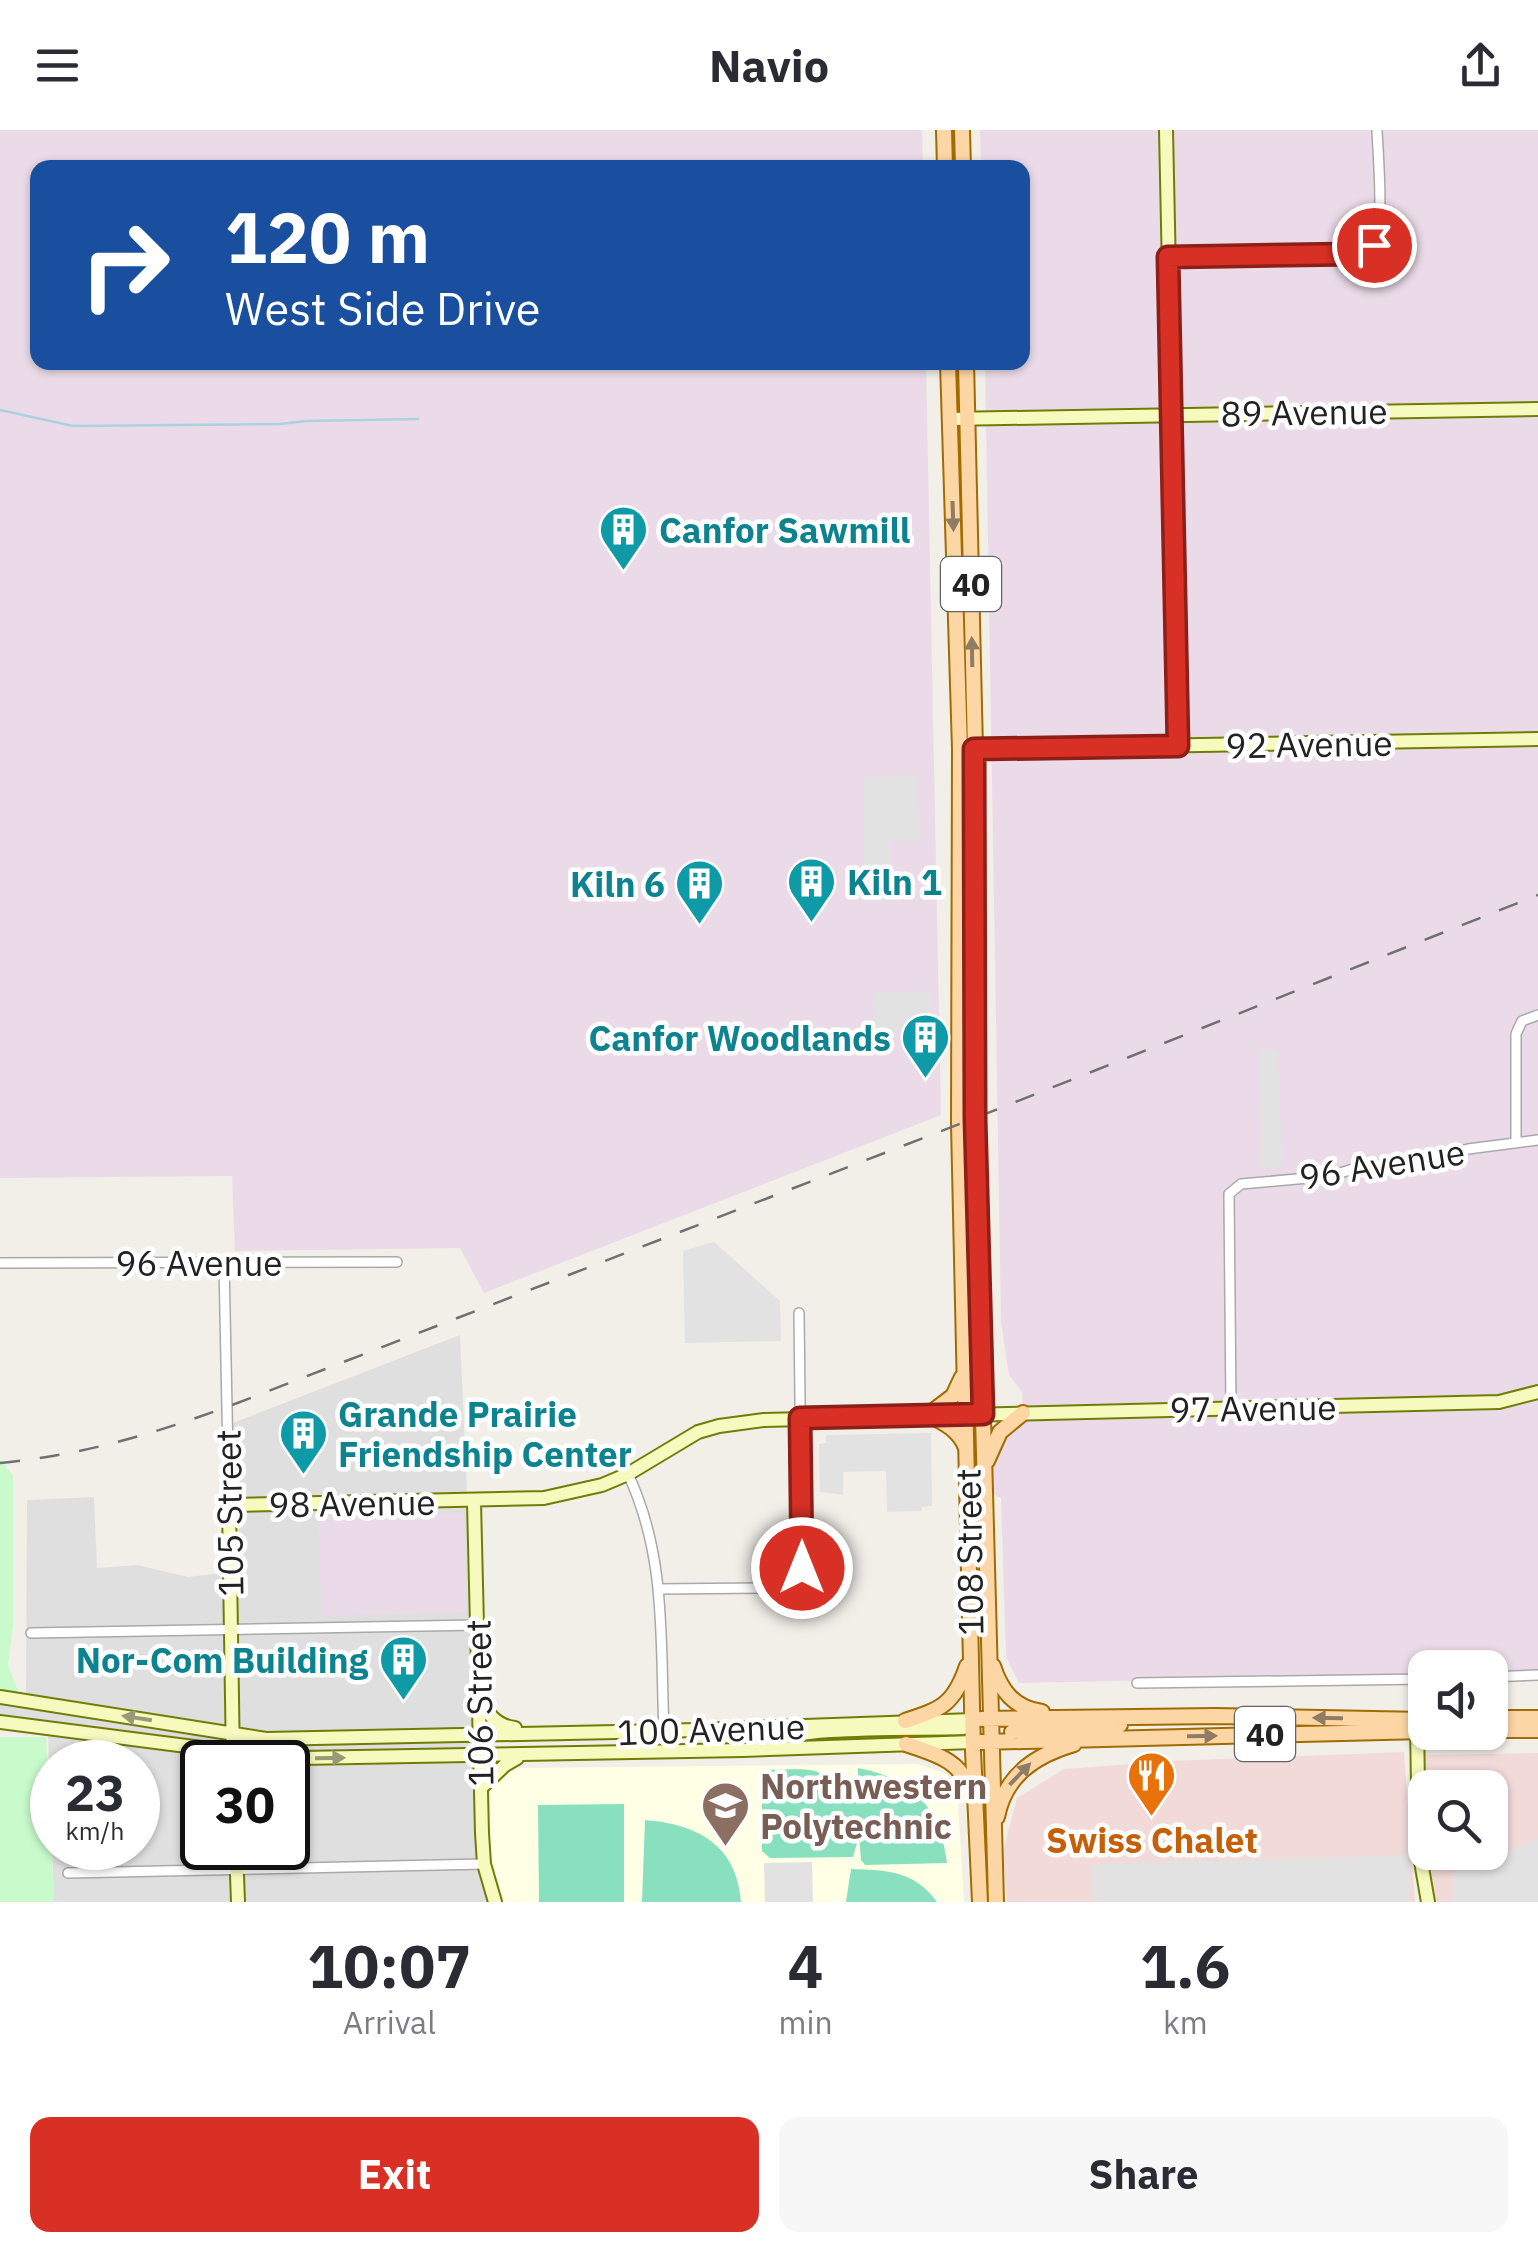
<!DOCTYPE html>
<style>
:root{--surface:#fff;--page:#f7f7f7;--text:#2b2b33;--muted:#7c7c81;--accent:#d93025}
body{margin:0;font-family:"IBM Plex Sans",sans-serif;background:var(--page);color:var(--text);height:100vh;display:flex;flex-direction:column;font-size:38px;white-space:nowrap}
*{box-sizing:border-box;margin:0}
p{font-size:32px;color:var(--muted)}
.icon{flex:none;width:55px;height:55px;fill:none;stroke:currentColor;stroke-width:2;stroke-linecap:round;stroke-linejoin:round}
.map{position:relative;height:1772px;overflow:hidden}
.side{display:flex;flex-direction:column;background:var(--surface);flex:1}
.side>*{flex:none}
.guide{position:absolute;left:30px;top:30px;width:1000px;height:210px;border-radius:20px;box-shadow:0 2px 8px #0004;background:#1a4fa0;color:#fff;overflow:hidden}
.fabs{position:absolute;left:1408px;top:1520px;display:grid;gap:20px}
.fabs a{display:grid;place-items:center;width:100px;height:100px;border-radius:20px;background:var(--surface);box-shadow:0 2px 8px #0004;font-size:50px}
.speed{position:absolute;left:30px;top:1610px;display:flex;gap:20px;font-size:50px;font-weight:700;text-align:center}
.speed>*{display:grid;place-content:center;width:130px;height:130px;border-radius:50%;background:var(--surface);box-shadow:0 2px 8px #0004;line-height:1}
.speed small{font-size:25px;font-weight:400}
.speed .limit{border:5px solid #111;border-radius:15px;background:#fff;color:#111}
.pin{position:absolute;display:grid;place-items:center;width:85px;height:85px;color:#fff;margin:-42px;border:5px solid #fff;border-radius:50%;box-shadow:0 2px 10px #0007}
.me{position:absolute;width:110px;margin:-55px;rotate:0deg;stroke-linejoin:round;filter:drop-shadow(0 0 8px #0008)}
.turn{display:flex;align-items:center;gap:35px;height:210px;padding:0 30px;font-size:45px}
.turn .icon{width:130px;height:130px;stroke-width:2.5}
.turn b{display:block;font-size:70px;line-height:85px}
.eta{display:flex;justify-content:space-evenly;align-items:center;height:170px;text-align:center}
.eta b{font-size:60px;font-weight:700;line-height:70px}
.cta{display:flex;gap:20px;margin-top:auto;padding:20px 30px}
.cta a{flex:1;height:115px;border-radius:20px;background:var(--accent);color:#fff;font-size:40px;font-weight:700;line-height:115px;text-align:center}
.cta a+a{background:var(--page);color:var(--text)}
header{display:flex;justify-content:space-between;align-items:center;height:130px;padding:0 30px;background:var(--surface);font-size:45px;font-weight:700}
.map>svg:first-child{display:block}
</style>
<header><svg class="icon" aria-label="menu" viewBox="0 0 24 24"><path d="M4 6h16M4 12h16M4 18h16"/></svg>Navio<svg class="icon" aria-label="share" viewBox="0 0 24 24"><path d="M12 15V3M7 8l5-5 5 5M5 13v7h14v-7"/></svg></header>
<div class="map">
<svg width="1538" height="1772" viewBox="0 0 1538 1772">
<rect width="100%" height="100%" fill="#f2efe9"/>
<!-- residential -->
<path fill="#e0dfdf" fill-rule="evenodd" d="M460 1205 482 1704 495 1772H54L48 1606 0 1600V1562L26 1564 27 1370 94 1367 97 1438 138 1435 188 1447 231 1442 235 1378 233 1293ZM52 1632H138V1718H52ZM202 1632H288V1718H202Z"/>
<!-- commercial -->
<path fill="#f2dad9" fill-rule="evenodd" d="M1404 1622 1415 1772H1007L1003 1722 1017 1668 1064 1639 1172 1631Z
M1538 1623V1772H1422L1418 1709 1426 1625ZM1425 1658H1490V1722H1425Z"/>
<!-- industrial -->
<path fill="#ebdbe8" d="M0 0H922L923 38H38V232L926 233 941 985 484 1163 460 1118 235 1121 232 1046 0 1048Z
M980 0H1538V1543L1490 1544V1538H1425V1545L1019 1553 1006 1527 1001 1368 985 1359 995 1312 1023 1282 1022 1262 1009 1245 1001 1192 985 233 1022 232V38L981 37Z
M464 1383 466 1482 321 1486 319 1386Z"/>
<!-- education -->
<path fill="#ffffe5" d="M918 1634 947 1644 957 1658 964 1772H504L491 1733 488 1702 490 1660 499 1647 518 1638Z"/>
<!-- park -->
<path fill="#c8facc" d="M0 1329 13 1346V1496L8 1535 19 1564 0 1562Z
M0 1607H46L54 1772H0Z"/>
<!-- pitch -->
<path fill="#88e0be" d="M858 1638C913 1649 940 1676 947 1733L865 1735 861 1730 859 1706 853 1727 770 1728 762 1721V1640C819 1639 818 1633 858 1675Z
M624 1674V1772H539L538 1675Z
M645 1690C696 1694 737 1714 741 1772H642Z
M851 1739C887 1740 915 1741 937 1772H846Z"/>
<!-- parking -->
<path fill="#e2e2e2" d="M918 646 919 711 890 712 891 771H865L863 647Z
M930 861 931 890H926L927 900 874 902 873 863Z
M1259 920 1278 921 1282 1036 1262 1039Z
M714 1112 780 1171 781 1211 685 1213 683 1121Z
M931 1303 932 1376 922 1377V1381L887 1382 886 1341 843 1342V1365L820 1362 819 1314 826 1313V1305Z
M1538 1708V1772H1453L1452 1723 1512 1719Z
M1409 1725 1410 1772H1100L1092 1769 1091 1734Z
M812 1732 813 1772H765L764 1733Z"/>
<g fill="none" stroke-linecap="round" stroke-linejoin="round">
<!-- stream -->
<path stroke="#aad3df" stroke-width="2.5" d="M0 280 73 296 280 294 306 291 418 289"/>
<defs>
<path id="street" d="M1168 127 1357 125C1365 122 1372 120 1375 112 1384 92 1378 25 1377 0
M1516 1013V904L1522 891 1538 885
M0 1133 397 1132
M224 1134 229 1375
M1231 1279 1229 1064 1241 1054 1330 1046 1363 1036 1414 1032 1468 1019 1538 1010
M628 1344C667 1427 660 1511 664 1601
M658 1459 774 1458 786 1456 802 1438 799 1183
M31 1503 478 1495
M1490 1547 1538 1545
M1417 1549V1590
M1137 1553 1425 1549
M68 1743 484 1734"/>
<path id="secondary" d="M1166 0 1179 616
M950 289 1538 279
M967 619 1538 609
M474 1372 482 1703 484 1734 495 1772
M0 1567 266 1609 664 1601 973 1590
M483 1571C488 1587 499 1596 515 1598
M0 1592 233 1622 301 1628 743 1620 973 1612
M1417 1592 1419 1720 1428 1772
M754 1615C804 1595 906 1600 963 1598
M233 1632 229 1375 544 1368 602 1355 628 1344 698 1302 719 1296 764 1290 1499 1272 1538 1262
M481 1658 505 1635 517 1628
M236 1718 238 1772"/>
<path id="primary" d="M944 0 945 38
M962 0 963 38
M948 232 960 619 959 994 973 1621 980 1772
M966 232 975 619V988L996 1772
M928 1285 953 1266 962 1247
M928 1285C944 1292 960 1301 966 1318
M987 1331 1000 1302 1023 1283
M993 1536C1001 1561 1014 1578 1042 1582
M1490 1588H1538
M981 1589 1215 1586 1425 1590
M905 1591C941 1579 954 1575 967 1536
M1490 1600H1538
M1012 1602 1120 1595
M981 1612 1425 1601
M906 1614C934 1624 960 1629 970 1660
M997 1687C1005 1645 1036 1625 1074 1614"/>
</defs>
<!-- street casing -->
<use href="#street" stroke="#a9a9a9" stroke-width="12"/>
<!-- secondary casing -->
<use href="#secondary" stroke="#707d05" stroke-width="16"/>
<!-- primary casing -->
<use href="#primary" stroke="#a06b00" stroke-width="18"/>
<!-- street -->
<use href="#street" stroke="#fff" stroke-width="9"/>
<!-- secondary -->
<use href="#secondary" stroke="#f7fabf" stroke-width="12"/>
<!-- primary -->
<use href="#primary" stroke="#fcd6a4" stroke-width="14"/>
<!-- rail -->
<path stroke="#707070" stroke-width="2.5" stroke-dasharray="20 20" stroke-linecap="butt" d="M0 1333C82 1325 150 1305 227 1277L975 988 1538 765"/>
</g>
<!-- one-way arrows -->
<defs><path id="oneway-solid" d="M-6-.8H1V-3.2L6.5 0L1 3.2V.8H-6Z" transform="scale(2.5)"/></defs>
<g fill="#8f7c63">
<use href="#oneway-solid" transform="translate(953 386) rotate(88)"/>
<use href="#oneway-solid" transform="translate(972 522) rotate(-91)"/>
<use href="#oneway-solid" transform="translate(1328 1588) rotate(-179)"/>
<use href="#oneway-solid" transform="translate(1202 1606) rotate(-1)"/>
<use href="#oneway-solid" transform="translate(1020 1644) rotate(-46)"/>
</g>
<g fill="#979978">
<use href="#oneway-solid" transform="translate(137 1588) rotate(-171)"/>
<use href="#oneway-solid" transform="translate(330 1628) rotate(-1)"/>
</g>
<g fill="none" stroke-linecap="round" stroke-linejoin="round">
<defs>
<path id="route" d="M802 1438 800 1288 983 1284 975 988 974 619 1178 616 1168 127 1356 124 1374 115"/>
</defs>
<!-- route casing -->
<use href="#route" stroke="#8d1f18" stroke-width="25"/>
<!-- route -->
<use href="#route" stroke="#d93025" stroke-width="18"/>
</g>
<!-- icons -->
<defs>
<symbol id="building-pin" viewBox="-11 -11 22 30"><path d="M0 17L-7.5 6A9.5 9.5 0 1 1 7.5 6Z" fill="#0f9aa8" stroke="#fff"/><path d="M-4-6H4V6H1V3H-1V6H-4ZM-2.5-4.3h1.7v1.8h-1.7ZM.8-4.3h1.7v1.8H.8ZM-2.5-1h1.7V.8h-1.7ZM.8-1h1.7V.8H.8Z" fill="#fff"/></symbol>
<symbol id="restaurant-pin" viewBox="-11 -11 22 30"><path d="M0 17L-7.5 6A9.5 9.5 0 1 1 7.5 6Z" fill="#e8710a" stroke="#fff"/><path d="M-5-6h1v4h1v-4h1v4h1v-4h1v5L-1.5 .5V6h-2V.5L-5-1ZM5-6V6H3V1.5H1.5Q1.5-4 5-6Z" fill="#fff"/></symbol>
<symbol id="university-pin" viewBox="-11 -11 22 30"><path d="M0 17L-7.5 6A9.5 9.5 0 1 1 7.5 6Z" fill="#8d6e63" stroke="#fff"/><path d="M0-5L7-2L0 1L-7-2ZM-4 1L0 2.5L4 1V4Q0 6-4 4Z" fill="#fff"/></symbol>
</defs>
<g fill-rule="evenodd">
<use href="#building-pin" x="596" y="372" width="55" height="75"/>
<use href="#building-pin" x="784" y="724" width="55" height="75"/>
<use href="#building-pin" x="672" y="726" width="55" height="75"/>
<use href="#building-pin" x="898" y="880" width="55" height="75"/>
<use href="#building-pin" x="276" y="1276" width="55" height="75"/>
<use href="#building-pin" x="376" y="1502" width="55" height="75"/>
<use href="#restaurant-pin" x="1124" y="1618" width="55" height="75"/>
<use href="#university-pin" x="698" y="1648" width="55" height="75"/>
</g>
<g text-anchor="middle" dominant-baseline="central" stroke-width="9" stroke-linejoin="round" paint-order="stroke">
<!-- shield labels -->
<g fill="#fff" stroke="#646464" stroke-width="2.5">
<rect x="941" y="427" width="60" height="54" rx="8"/>
<rect x="1235" y="1577" width="60" height="54" rx="8"/>
</g>
<g font-size="32" font-weight="bold" fill="#222">
<text x="971" y="454">40</text>
<text x="1265" y="1604">40</text>
</g>
<!-- street labels -->
<g font-size="35" fill="#222" stroke="#fff">
<text transform="translate(1304 282) rotate(-1)">89 Avenue</text>
<text transform="translate(1309 614) rotate(-1)">92 Avenue</text>
<text transform="translate(1382 1034) rotate(-9)">96 Avenue</text>
<text x="199" y="1133">96 Avenue</text>
<text transform="translate(1253 1278) rotate(-1)">97 Avenue</text>
<text transform="translate(352 1373) rotate(-1)">98 Avenue</text>
<text transform="translate(229 1383) rotate(-91)">105 Street</text>
<text transform="translate(969 1422) rotate(-91)">108 Street</text>
<text transform="translate(479 1573) rotate(-91)">106 Street</text>
<text transform="translate(711 1599) rotate(-2)">100 Avenue</text>
</g>
<!-- culture labels -->
<g font-size="35" font-weight="bold" fill="#0d838f" stroke="#fff" text-anchor="start">
<text x="659" y="400">Canfor Sawmill</text>
<text x="847" y="752">Kiln 1</text>
<text x="665" y="754" text-anchor="end">Kiln 6</text>
<text x="891" y="908" text-anchor="end">Canfor Woodlands</text>
<text x="338" y="1284">Grande Prairie<tspan x="338" dy="40">Friendship Center</tspan></text>
<text x="368" y="1530" text-anchor="end">Nor-Com Building</text>
</g>
<!-- education labels -->
<g font-size="35" font-weight="bold" fill="#785e54" stroke="#fff" text-anchor="start">
<text x="760" y="1656">Northwestern<tspan x="760" dy="40">Polytechnic</tspan></text>
</g>
<!-- food labels -->
<g font-size="35" font-weight="bold" fill="#c56008" stroke="#fff">
<text x="1152" y="1710">Swiss Chalet</text>
</g>
</g>
</svg>
<div class="fabs">
<a><svg class="icon" aria-label="sound" viewBox="0 0 24 24"><path d="M4 9h4l5-4v14l-5-4H4zM17 9q2 3 0 6"/></svg></a>
<a><svg class="icon" aria-label="search" viewBox="0 0 24 24"><circle cx="10" cy="10" r="6"/><path d="M15 15l6 6"/></svg></a>
</div>
<div class="speed"><div>23<small>km/h</small></div><div class="limit">30</div></div>
<div class="pin" style="left:1374px;top:115px;background:#d93025"><svg class="icon" aria-label="arrive" viewBox="0 0 24 24"><path d="M6 21V4h12l-3 4 3 4H6"/></svg></div>
<svg class="me" style="left:802px;top:1438px" viewBox="-20 -20 40 40"><circle r="17" fill="#d93025" stroke="#fff" stroke-width="3"/><path d="M0-11L8 9 0 5-8 9z" fill="#fff"/></svg>
<div class="guide">
<div class="turn"><svg class="icon" aria-label="right" viewBox="0 0 24 24"><path d="M7 20v-9h11M14 6l5 5-5 5"/></svg><div><b>120 m</b>West Side Drive</div></div>
</div>
</div>
<section class="side">
<div class="eta">
<div><b>10:07</b><p>Arrival</p></div>
<div><b>4</b><p>min</p></div>
<div><b>1.6</b><p>km</p></div>
</div>
<div class="cta"><a>Exit</a><a>Share</a></div>
</section>
